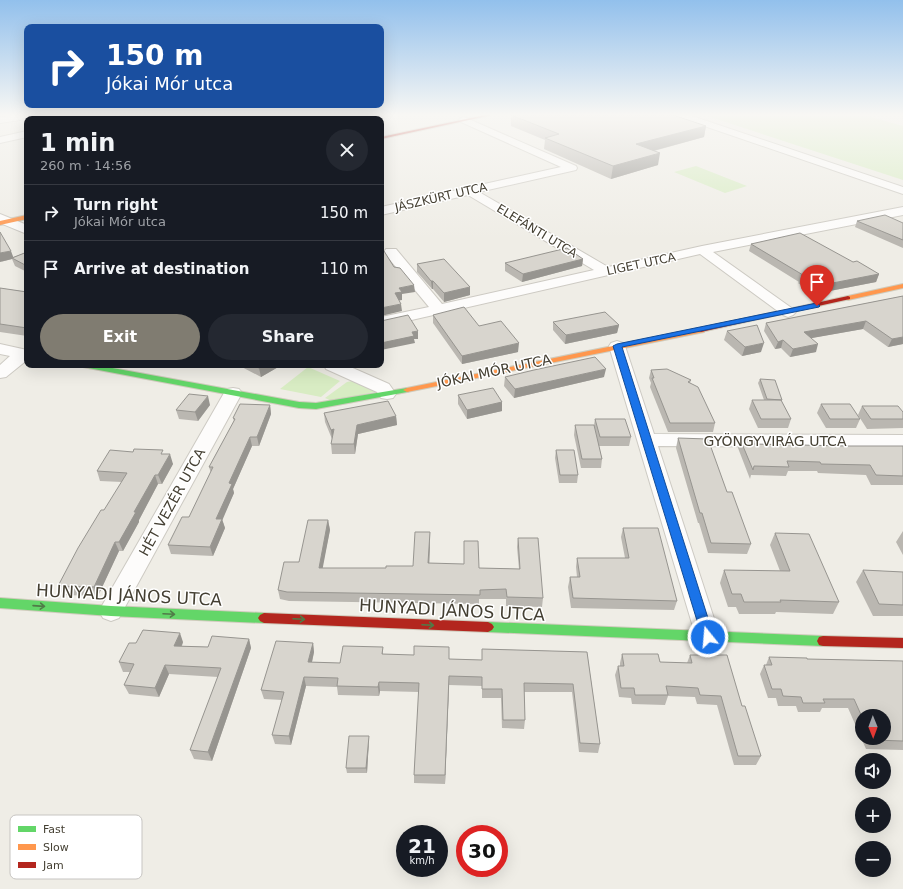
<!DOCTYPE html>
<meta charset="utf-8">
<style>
:root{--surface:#171b24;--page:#242831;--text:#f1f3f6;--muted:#9ea1a6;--line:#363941;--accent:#807c71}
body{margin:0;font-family:"DejaVu Sans",sans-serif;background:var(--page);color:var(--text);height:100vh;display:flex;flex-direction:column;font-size:15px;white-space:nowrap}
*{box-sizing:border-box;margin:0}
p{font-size:13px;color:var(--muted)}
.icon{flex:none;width:22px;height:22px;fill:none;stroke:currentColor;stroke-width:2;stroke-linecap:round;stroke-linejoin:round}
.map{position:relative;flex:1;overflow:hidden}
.side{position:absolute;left:24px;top:116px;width:360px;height:252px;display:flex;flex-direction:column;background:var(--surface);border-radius:8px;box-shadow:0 4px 16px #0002}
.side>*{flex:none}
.banner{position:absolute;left:24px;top:24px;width:360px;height:84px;border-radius:8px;box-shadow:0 4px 16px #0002;background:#1a4fa0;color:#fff;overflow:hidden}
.needle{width:26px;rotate:179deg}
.buttons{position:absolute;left:855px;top:709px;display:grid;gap:8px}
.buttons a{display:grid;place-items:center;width:36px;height:36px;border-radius:50%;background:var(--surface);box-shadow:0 4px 16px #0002;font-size:20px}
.speed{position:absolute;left:396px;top:825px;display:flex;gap:8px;font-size:20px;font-weight:700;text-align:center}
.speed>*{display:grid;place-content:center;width:52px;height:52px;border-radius:50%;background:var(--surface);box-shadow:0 4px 16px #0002;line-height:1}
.speed small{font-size:10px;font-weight:400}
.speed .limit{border:6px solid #d22;background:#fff;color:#111}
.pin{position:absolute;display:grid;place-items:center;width:34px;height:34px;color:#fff;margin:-41px -17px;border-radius:50% 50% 50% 0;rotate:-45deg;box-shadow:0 0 4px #0007}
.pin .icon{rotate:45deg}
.me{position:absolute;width:44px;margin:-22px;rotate:343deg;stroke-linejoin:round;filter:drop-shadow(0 0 3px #0008)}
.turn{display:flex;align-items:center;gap:14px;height:84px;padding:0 16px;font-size:18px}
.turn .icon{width:52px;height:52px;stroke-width:2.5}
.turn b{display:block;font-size:28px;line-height:34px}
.round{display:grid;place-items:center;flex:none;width:42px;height:42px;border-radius:21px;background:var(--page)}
.overview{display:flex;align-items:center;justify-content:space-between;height:68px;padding:0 16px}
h1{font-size:24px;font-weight:700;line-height:30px}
.button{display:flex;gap:8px;margin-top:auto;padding:8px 16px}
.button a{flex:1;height:46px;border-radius:24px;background:var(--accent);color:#fff;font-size:16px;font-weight:700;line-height:46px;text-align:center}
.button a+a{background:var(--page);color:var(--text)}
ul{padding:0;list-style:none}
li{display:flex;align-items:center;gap:12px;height:56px;padding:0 16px;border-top:1px solid var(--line)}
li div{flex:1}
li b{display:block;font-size:15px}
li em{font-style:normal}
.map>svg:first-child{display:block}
</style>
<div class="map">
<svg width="903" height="889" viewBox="0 0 903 889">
<rect width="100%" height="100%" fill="#efede6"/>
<!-- green -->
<path fill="#d8ecc3" d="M704 115H864L903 126V180Z
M696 166 747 186 725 193 674 172Z
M308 367 340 381 321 397 280 389Z
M352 381 373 389 374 392 332 401 325 398 347 382Z"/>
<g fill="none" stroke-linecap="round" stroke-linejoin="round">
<defs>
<path id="street" d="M17 115H38L33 118 0 123V117Z
M115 115H130L128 117 120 119H103L105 117Z
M279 115H294L292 117 284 119H268L270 117Z
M676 115H689L903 187V194L678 117Z
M464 117 576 166 577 168 576 170 479 192 608 267 702 246 903 207V215L713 252 793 309 796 312 793 315 788 317 783 315 700 254 381 327V317L429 307 386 255 384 252 386 249H396L442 304 594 270 468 195 381 215V207L561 167 461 122 459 120 461 118Z
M27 131V137L0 143V137Z
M0 214 27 225V234L0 223Z
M617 341 623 343 625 346 654 434 903 435V447L658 446 720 637 717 644 708 647 699 644 696 637 609 346 611 343Z
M0 344 27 350V360L6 377 0 378V365L10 356 0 354Z
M324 365H346L389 384 396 394 393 398 387 399 381 398 377 392 326 369Z
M233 388 239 389 242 393 119 618 111 621 103 618 99 611 103 604 224 393 227 389Z"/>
<path id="fast" d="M79 365H96L299 402 316 403 407 388 411 390 407 392 316 409 299 408 83 367Z
M0 598 111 606 264 613 268 615 270 618 268 621 264 623 111 616 0 608Z
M488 622 823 636 827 637 829 641 827 645 823 646 488 632 484 630 482 627 484 624Z"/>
<path id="slow" d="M27 215V219L0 225V221Z
M903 284V288L848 300 845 298 848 296Z
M701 328 705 330 704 332 407 392 403 390 407 388Z"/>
<path id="jam" d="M485 115H492L381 139V137Z
M848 296 850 297V299L701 332 697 330 701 328Z
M264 613 488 622 492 624 494 627 492 630 488 632 264 623 260 621 258 618 260 615Z
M823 636 903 638V648L823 646 819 645 817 641 819 637Z"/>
</defs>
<!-- street casing -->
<use href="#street" stroke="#cdcac3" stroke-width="2"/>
<!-- fast casing -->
<use href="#fast" stroke="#cfcbbc" stroke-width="2"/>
<!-- slow casing -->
<use href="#slow" stroke="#cfcbbc" stroke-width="2"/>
<!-- jam casing -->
<use href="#jam" stroke="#cfcbbc" stroke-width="2"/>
<!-- street -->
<use href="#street" fill="#fdfcfb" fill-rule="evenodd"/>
<!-- fast -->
<use href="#fast" fill="#63d668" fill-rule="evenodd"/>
<!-- slow -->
<use href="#slow" fill="#ff974d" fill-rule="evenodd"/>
<!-- jam -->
<use href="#jam" fill="#b3261e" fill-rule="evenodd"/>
</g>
<!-- wall -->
<path fill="#bab7b1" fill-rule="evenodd" d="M107 115H205L206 119H115L113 115Z
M511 115 706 126 704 137 654 151 658 165 611 179 544 149 545 140 511 126Z
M857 221 903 223V248L855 227Z
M751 244 879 274 876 282 814 294 798 283 799 282 749 251Z
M27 252V272L15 266 12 259 0 262Z
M583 259 582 266 522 282 505 271V263Z
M417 264 470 295 444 302 433 289H432L417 272Z
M0 288 27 292V336L0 332Z
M903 296V344L888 347 863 329 811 338 816 352 790 357 781 348 775 349 764 331 766 323Z
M433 315 518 352 462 364 433 323Z
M553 322 619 325 617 333 565 344 553 330Z
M727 331 761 352 742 356 724 340Z
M238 365H279L280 366 261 377Z
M651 370 691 380 690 383 715 423 713 432H668L650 387 651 383 649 378Z
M505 377H604L514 398 504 386Z
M760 379 782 400V402L791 419 788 428H758L749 409 752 400H764L758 383Z
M458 395 502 402V411L467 419 458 404Z
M821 404 860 419 856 428H826L817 413Z
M210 405 198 421 179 419 176 410Z
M270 405 271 414 259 446H252L233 489 234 493 222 519 225 528 213 556 171 554 168 545 189 517 211 473 209 467 234 421 233 418Z
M862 406 903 412V428L867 429 858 415Z
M324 413 396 416 397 425 358 434 355 454H332L331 444 332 439 325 422Z
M595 419 631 437 629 446H599L602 459 601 468H581L574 435 575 425H594Z
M678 438 727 492 751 544 747 554 708 553 699 523H698L676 448Z
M740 439 754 444 846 446H903V485H871L866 475 818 473 817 471H788L786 476 751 475 750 479 738 448Z
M556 450 578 475 577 483H559L555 458Z
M164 454 173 464 162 484H158L139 520V522L123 551H119L98 596 63 595 58 586 122 482 100 481 97 471Z
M328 520 330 530 322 568H386L413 566 430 541 429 563 479 568 519 569 517 547 518 538 543 598 542 607 506 606V599H479V604L289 601 280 599 278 590 299 562Z
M623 528 677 601 674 610 571 608 568 587 570 577H577L576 567 577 558H625L621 537Z
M903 531V555L896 542Z
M775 533 839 602 833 614 776 612 775 614H739L736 607H728L720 583 724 570 780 571 770 545Z
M863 570 903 572V616H873L856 582Z
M249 639 251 648 212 761 194 759 190 750 218 677 169 674 159 697 129 694 124 685 130 672H123L119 662 136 643 183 642 182 646 208 647Z
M313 643 314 652 312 662 340 663 383 647V654L449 659 482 660V649L587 652 600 744 598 753 579 752 572 692H524L525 720 524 729 502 728 501 698H482V686L449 685 445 784 414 783V775L419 692 380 691 379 696 338 695 337 687 306 686 291 745 275 744 272 735 282 700 264 699 261 690Z
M622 654 660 662 687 663 690 655 742 706 761 756 756 765H734L717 705 697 704 695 697 668 696 665 705 632 704 631 698 619 697 615 675 618 666H620V663Z
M769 657 807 659 903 661V750L866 749 848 708H822L820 712H798L796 706H778L776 698H768L760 674 764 665H766ZM862 716 884 738H862Z
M369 740 367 773H347L346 768Z"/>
<!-- shaded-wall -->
<path fill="#979590" d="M157 115H205L206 119H152V116Z
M706 126 704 137 634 156 636 144Z
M660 153 658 165 611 179 613 166Z
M11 251 14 259 12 258V259L0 262V253Z
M583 259 582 266 522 282 523 274Z
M879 274 876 282 814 294 817 286Z
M431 281H433V289H432Z
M414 285 415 292 402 294V300L396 301 395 293 399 288Z
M470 287V295L444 302V293Z
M401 304 402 311 381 316V308Z
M866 321 863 329 801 340 804 332Z
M619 325 617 333 565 344 566 335Z
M418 331V339H414L415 343 381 350V343L412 332Z
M903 337V344L888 347 892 339Z
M783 340 781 348 775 349 778 342Z
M519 343 518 352 462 364V356Z
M764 343 761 352 742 356 745 347Z
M818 344 816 352 790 357 793 349Z
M265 365H279L280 366 261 377 259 368Z
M606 369 604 377 514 398 515 389Z
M208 396 210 405 198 421 195 412Z
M502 402V411L467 419V410Z
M270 405 271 414 259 446 257 437Z
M396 416 397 425 358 434 355 454 354 444 357 425Z
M334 429 332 439 331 430Z
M250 437 252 446 233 489 234 493 219 528 216 519 229 483Z
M170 454 173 464 162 484 158 475Z
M155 475 158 484 139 520V522L123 551 119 542 134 512Z
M222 519 225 528 213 556 210 547Z
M328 520 330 530 321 577 319 568Z
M430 532V541L429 572 428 563Z
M115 542 119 551 98 596 94 587Z
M180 633 183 642 178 655 174 646Z
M249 639 251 648 212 761 208 752Z
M313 643 314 652 310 671 308 662Z
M165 665 169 674 159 697 155 688Z
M449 676V685L445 784V775Z
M304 677 306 686 291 745 289 736Z
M379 682 380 691 379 696 378 687Z
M369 736V740L367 773 366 768Z"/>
<!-- building -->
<path fill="#d8d5ce" stroke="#979590" d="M125 115H157L152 116 156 119H131Z
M511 115H673L706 126 636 144 660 153 613 166 545 138 559 134Z
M885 215 903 223V240L857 221Z
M0 232 11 251 0 253Z
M800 233 853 262 857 261 879 274 817 286 801 275H803L751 244Z
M567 248 583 259 523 274 505 263Z
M384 251 394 267 400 268 414 285 399 288 402 292 395 293 401 304 381 308V252Z
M27 252V266L12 258Z
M444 259 470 287 444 293 433 281H431L417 264Z
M0 288 27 292V328L0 324Z
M903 296V337L892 339 866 321 804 332 818 344 793 349 783 340 778 342 766 323Z
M464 307 479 326 501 321 519 343 462 356 433 315Z
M605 312 619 325 566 335 553 322Z
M408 315 418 331 412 332 414 336 381 343V321Z
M757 325 764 343 745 347 727 331Z
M595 357 606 369 515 389 505 377 534 370Z
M253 365H265L259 368Z
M667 369 691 380 688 382 698 387 715 423H670L652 378H654L651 370Z
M760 379 775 380 782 400 767 399Z
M493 388 502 402 467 410 458 395Z
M189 394 208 396 195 412 176 410Z
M752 400H781L791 419H761Z
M388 401 396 416 357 425 354 444H331L334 429 331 430 324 413Z
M240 404 270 405 257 437H250L229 483 232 484 216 519H222L210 547 168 545 182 517H189L213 467H209L235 419 233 418Z
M821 404H850L860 419H830Z
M862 406H898L903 412V419H871Z
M595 419H625L631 437H600Z
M575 425H594L602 459H582Z
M678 438 708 439 727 492H732L751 544 711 543 702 513H700Z
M740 439H754V444L846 446H903V476L876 475 870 465 821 464 820 462 787 461 789 467 754 466 753 470Z
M134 449 163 450 161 454H170L158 475H155L134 512H136L119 542H115L94 587 58 586 78 548 101 510H104L127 473 97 471 110 450 133 452Z
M556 450H574L578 475H560Z
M308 520H328L319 568H386V566H413L415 532H430L428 563 464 564V541H478L479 568 520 569 518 538H538L543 598 507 597 506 589 480 590V595L287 592 278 590 284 562H299Z
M623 528H658L677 601 573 598 570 577H580L577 558H629Z
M775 533 809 534 839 602 780 600 781 602H744L741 594H732L724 570 790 571Z
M863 570 903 572V605L879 604Z
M143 630 180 633 174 646 208 647 212 636 249 639 208 752 190 750 221 668 165 665 155 688 124 685 134 664 119 662 129 643H136Z
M276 641 313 643 308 662 340 663 343 646 383 647 382 654 414 655V646L449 647V659L482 660V649L587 652 600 744 580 743 573 684 524 683 525 720H503L502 689H482V677L449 676 445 775H414L419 683 379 682 378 687 337 686 338 678 304 677 289 736 272 735 284 692 261 690Z
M622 654H658L660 662 692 663 690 655H727L742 706H745L761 756H738L721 696 700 695 698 688 666 686 668 695H635L634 688H621L618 666H624Z
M769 657 807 658V659L903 661V741L872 740 871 738H884V716H862V717L854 699H823L825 703H803L801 697 783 696 781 689H772L764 665H772Z
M349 736H369L366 768H346Z"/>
<!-- one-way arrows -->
<defs><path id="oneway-shaft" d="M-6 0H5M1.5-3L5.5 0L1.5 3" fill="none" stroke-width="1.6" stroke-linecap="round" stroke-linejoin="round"/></defs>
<g stroke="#507b48">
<use href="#oneway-shaft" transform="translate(39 606) rotate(4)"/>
<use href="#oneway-shaft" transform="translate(169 614) rotate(3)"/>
<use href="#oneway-shaft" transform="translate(299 619) rotate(3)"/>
<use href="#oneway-shaft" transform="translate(428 625) rotate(3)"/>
</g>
<!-- sky -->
<linearGradient id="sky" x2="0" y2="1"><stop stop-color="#92c0ec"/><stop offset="0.48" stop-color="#f8f7f4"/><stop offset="1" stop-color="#f8f7f4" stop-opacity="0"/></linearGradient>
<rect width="903" height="239" fill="url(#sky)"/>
<!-- route -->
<path fill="#1a73e8" stroke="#114b97" d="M817 303 820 306 819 307 622 347 714 637 712 641 708 642 704 641 702 637 613 346 617 344Z"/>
<g text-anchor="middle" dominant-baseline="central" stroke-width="3" stroke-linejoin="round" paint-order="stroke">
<!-- far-street labels -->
<g font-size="12" fill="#443f32" stroke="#fff">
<text transform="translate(441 197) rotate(-13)">JÁSZKÜRT UTCA</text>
<text transform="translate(537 231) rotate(31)">ELEFÁNTI UTCA</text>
<text transform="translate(641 264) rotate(-12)">LIGET UTCA</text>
</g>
<!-- street labels -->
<g font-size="14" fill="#443f32" stroke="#fff">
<text transform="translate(494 371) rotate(-12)">JÓKAI MÓR UTCA</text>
<text x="775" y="441">GYÖNGYVIRÁG UTCA</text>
<text transform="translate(172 502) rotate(-61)">HÉT VEZÉR UTCA</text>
</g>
<!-- near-street labels -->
<g font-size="17" fill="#443f32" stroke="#fff">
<text transform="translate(129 595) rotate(3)">HUNYADI JÁNOS UTCA</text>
<text transform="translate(452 610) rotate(3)">HUNYADI JÁNOS UTCA</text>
</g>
</g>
<!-- legend -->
<rect x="10" y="815" width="132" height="64" rx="6" fill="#fff" stroke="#c7c5c2" stroke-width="1"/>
<rect x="18" y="826" width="18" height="6" fill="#63d668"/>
<rect x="18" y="844" width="18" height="6" fill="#ff974d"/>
<rect x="18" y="862" width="18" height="6" fill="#b3261e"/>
<g font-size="11" fill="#443f32">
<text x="43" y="833">Fast</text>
<text x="43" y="851">Slow</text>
<text x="43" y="869">Jam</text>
</g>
</svg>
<div class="buttons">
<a><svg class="needle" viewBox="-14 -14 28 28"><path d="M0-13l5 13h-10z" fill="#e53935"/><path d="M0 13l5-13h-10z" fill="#9ea1a6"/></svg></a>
<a><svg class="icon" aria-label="sound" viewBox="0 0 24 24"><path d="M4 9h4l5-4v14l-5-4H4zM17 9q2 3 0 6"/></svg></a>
<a>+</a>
<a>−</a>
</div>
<div class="speed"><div>21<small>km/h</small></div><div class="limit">30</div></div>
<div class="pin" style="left:817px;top:306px;background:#d93025"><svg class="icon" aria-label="arrive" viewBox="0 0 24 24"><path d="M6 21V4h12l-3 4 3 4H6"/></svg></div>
<svg class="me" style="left:708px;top:637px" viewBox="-20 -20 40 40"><circle r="17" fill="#1a73e8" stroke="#fff" stroke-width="3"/><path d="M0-11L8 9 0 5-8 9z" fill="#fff"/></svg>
<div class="banner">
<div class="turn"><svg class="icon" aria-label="right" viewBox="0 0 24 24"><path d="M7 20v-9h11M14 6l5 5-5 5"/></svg><div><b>150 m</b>Jókai Mór utca</div></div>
</div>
<section class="side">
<div class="overview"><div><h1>1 min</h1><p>260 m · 14:56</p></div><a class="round"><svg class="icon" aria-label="close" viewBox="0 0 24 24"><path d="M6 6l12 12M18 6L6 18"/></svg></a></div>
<ul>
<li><svg class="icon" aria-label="right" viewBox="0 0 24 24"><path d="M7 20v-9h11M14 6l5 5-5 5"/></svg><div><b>Turn right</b><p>Jókai Mór utca</p></div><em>150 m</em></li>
<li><svg class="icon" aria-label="arrive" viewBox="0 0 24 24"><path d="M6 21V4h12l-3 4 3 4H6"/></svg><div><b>Arrive at destination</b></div><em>110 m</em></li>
</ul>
<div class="button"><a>Exit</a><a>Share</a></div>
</section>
</div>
